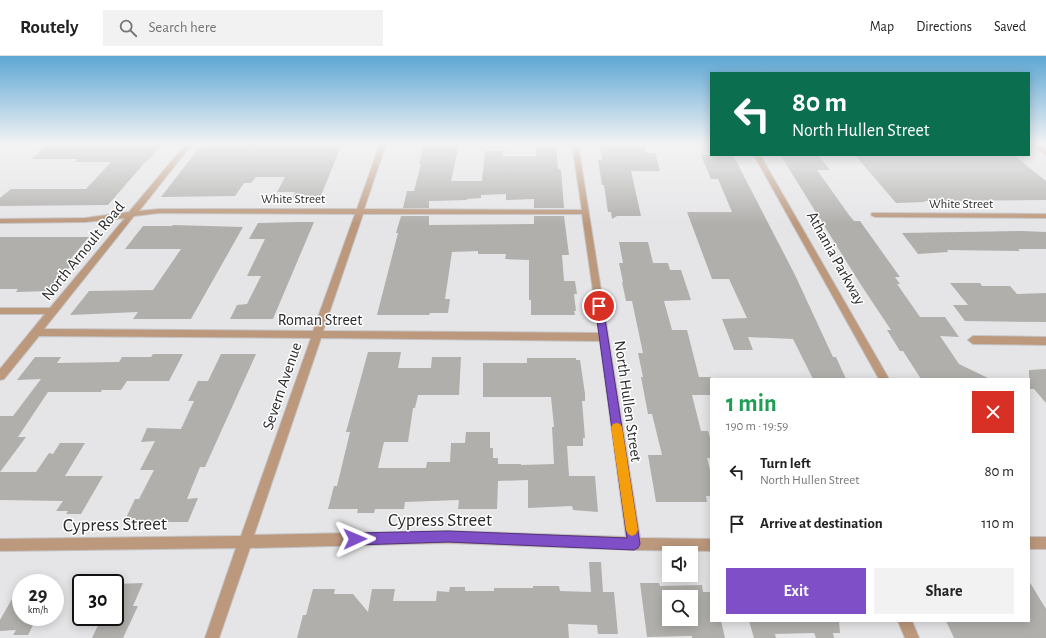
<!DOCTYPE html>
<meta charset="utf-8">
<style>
:root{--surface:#fff;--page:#f2f2f2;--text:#222;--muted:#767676;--line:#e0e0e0;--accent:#7f4fc8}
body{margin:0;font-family:"Alegreya Sans",sans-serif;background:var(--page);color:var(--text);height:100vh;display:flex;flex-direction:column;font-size:15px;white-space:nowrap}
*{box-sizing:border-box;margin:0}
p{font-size:13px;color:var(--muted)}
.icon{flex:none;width:22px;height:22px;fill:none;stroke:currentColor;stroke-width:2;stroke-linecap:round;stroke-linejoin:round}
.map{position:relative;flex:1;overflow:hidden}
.sheet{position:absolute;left:710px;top:322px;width:320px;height:244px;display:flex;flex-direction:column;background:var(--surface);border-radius:0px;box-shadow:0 2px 10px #0003}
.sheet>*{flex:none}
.top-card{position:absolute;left:710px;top:16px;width:320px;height:84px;border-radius:0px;box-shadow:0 2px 10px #0003;background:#0b6e4f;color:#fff;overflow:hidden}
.tools{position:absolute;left:662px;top:490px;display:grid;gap:8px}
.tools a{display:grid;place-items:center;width:36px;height:36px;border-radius:0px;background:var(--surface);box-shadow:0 2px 10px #0003;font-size:20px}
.speed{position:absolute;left:12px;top:518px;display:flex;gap:8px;font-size:20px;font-weight:700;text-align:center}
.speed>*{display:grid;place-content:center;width:52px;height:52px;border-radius:50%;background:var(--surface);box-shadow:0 2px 10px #0003;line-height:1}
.speed small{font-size:10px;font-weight:400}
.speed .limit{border:2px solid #111;border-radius:6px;background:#fff;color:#111}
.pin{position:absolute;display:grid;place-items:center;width:34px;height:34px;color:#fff;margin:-17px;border:2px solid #fff;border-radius:50%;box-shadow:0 1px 4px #0007}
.me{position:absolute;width:44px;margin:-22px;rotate:89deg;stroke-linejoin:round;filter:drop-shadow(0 0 3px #0008)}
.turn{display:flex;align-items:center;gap:14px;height:84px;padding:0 16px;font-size:18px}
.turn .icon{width:52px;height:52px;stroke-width:2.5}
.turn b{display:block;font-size:28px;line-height:34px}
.round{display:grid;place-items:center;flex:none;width:42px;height:42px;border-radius:0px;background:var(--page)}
.head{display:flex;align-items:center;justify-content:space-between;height:68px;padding:0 16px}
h1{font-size:24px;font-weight:700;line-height:30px;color:#1e9e55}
.button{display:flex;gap:8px;margin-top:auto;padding:8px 16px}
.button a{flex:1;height:46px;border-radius:0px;background:var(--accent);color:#fff;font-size:16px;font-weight:700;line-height:46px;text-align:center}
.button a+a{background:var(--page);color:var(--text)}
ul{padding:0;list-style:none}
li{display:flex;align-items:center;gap:12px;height:52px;padding:0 16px}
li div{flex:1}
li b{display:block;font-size:15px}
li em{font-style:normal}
header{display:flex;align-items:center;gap:24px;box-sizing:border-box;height:56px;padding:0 20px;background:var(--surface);border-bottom:1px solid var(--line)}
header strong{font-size:19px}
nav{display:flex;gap:22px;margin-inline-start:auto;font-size:14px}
.search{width:280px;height:36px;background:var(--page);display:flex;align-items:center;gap:10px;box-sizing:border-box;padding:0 14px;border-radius:0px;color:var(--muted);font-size:15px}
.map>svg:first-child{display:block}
</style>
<header>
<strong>Routely</strong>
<div class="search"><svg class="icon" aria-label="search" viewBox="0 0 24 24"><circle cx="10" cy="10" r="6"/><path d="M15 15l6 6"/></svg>Search here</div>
<nav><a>Map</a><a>Directions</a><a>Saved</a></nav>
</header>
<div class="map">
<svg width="1046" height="582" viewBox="0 0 1046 582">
<rect width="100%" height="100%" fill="#e5e5e7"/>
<!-- building -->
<path fill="#b0afac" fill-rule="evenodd" d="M48 88H162L149 104H147L108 149 0 150V142L11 133H86L111 106H75L78 103H31Z
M202 88H342L320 142H292L295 136H277L285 121H256L251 127H244L235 140 161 141Z
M424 88H459L451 125H482L485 95H503L502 100H536V90H556L558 112 561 114 564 152H534V143L506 144V138L481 139V142L467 143V144L429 145V152H403L407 135H414L421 108H419Z
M600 88H643L646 97H655L660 115H631L641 160H617L612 163 611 156H608L604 129H602L598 104H602Z
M701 99H733L795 219 833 301H836L846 323H813L793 283 748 281 753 294H734L722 263 747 262 729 223H712L687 156H732L718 123H711Z
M789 99H818L830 114H817L849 159 854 165H860L900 221H895L900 228H897L920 261H945L959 281 940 280 959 308 990 323H921L903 295H900L887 274H891L861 229 781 100H790Z
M855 99H1014L1046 125V144L924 145 925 146 896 147Z
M401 160H429V169L534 168V160H564L569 199H562L564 225H575L577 238H574L576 255H574L575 259H531V244H529V204L505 203 506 198H478V195L452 196 445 243H450L448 257H430L429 259H377L398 177H396Z
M298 166H314L273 263H230L237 249 247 248 261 220H247L265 183H249L258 167Z
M173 169 243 171 191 263H133L138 256 70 259 89 235 153 234 181 193H125L143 170H172Z
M1022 175 1046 176V193H1018L1020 195 947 194 948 196 918 198 902 177Z
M0 181H89L68 206H74L49 235 16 236 18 233H0Z
M619 186H648L653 207H668L670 214H681L691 244 664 245 672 274H687L699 321H711V339H692L701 375H708L711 385V402H707L711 418V440H706L707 446H656L648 399H662L652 358H648L641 321H643L638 297H643L632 245H626L622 226H623L619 207H623Z
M950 227H980L982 230H1010L1017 238 1046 237V266L965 265 953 249H968Z
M368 296H401L398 312H431L432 301H461L459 339H418L415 352H413L408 386H384L378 412H426L427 406H450L451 387H465L466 376H490V392H493V402H498V408H521V409L554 408 552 371H554L551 341H483V307H527V302H576V304H580L585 338V345H582L585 382H583V390H567L569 420H595L598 456 573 454 572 450 528 452V424L498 425 497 453H458L459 444 405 446 404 453H375L374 457H357L358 453H328L334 430H337L350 376H346Z
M153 298H183L169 325H127L121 334H102L101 336H48L18 381H26L0 416H36L49 397 53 398 60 387H85L65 420H103L81 458H66L68 455H56L63 445 0 444V360H13L41 323 17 324 35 301H61L57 307 119 306 122 301H151Z
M221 298H256L205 411H200L187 443 198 442 188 466H124L135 443H139L154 414H140L155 385 141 386 147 372 181 373 194 345H188L198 325H208Z
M1046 313V347L1034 333H1029V314Z
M589 506H601L603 536H614L618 578H598L597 569 568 568 569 582H297L303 559H306L313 533H335L334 538H353L368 556 372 533H395L393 545H436L437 535 449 536 450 531H465V535H494V532H533V530H559L560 535 591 536Z
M1029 525 1046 553V582H954L946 565H1029Z
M21 527V561H37L28 579H13L16 574 0 575V564Z
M143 527 133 550H138L123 582H92L102 561H115V528Z
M640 527H659L660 530 702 529 703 536H711V565H721L725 582H692V580L647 581ZM669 541H691V563H669Z
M749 565H839L840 577H833L834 582H816L814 577 775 578 776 582H754Z"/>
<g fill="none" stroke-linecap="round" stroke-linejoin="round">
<defs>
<path id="minor" d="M186 88H192L139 155 159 153H357L380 88H386L364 153 582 154 572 88H578L640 482 711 483V495L634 494 448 487 250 492 219 582H205L236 492 0 495V483L241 480 311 282 39 280 4 323 0 324V313L45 258H0V252H50L125 162 85 166 0 167V163L85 162 129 156ZM159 157 355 158 313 275 44 273 134 160ZM363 158H582L599 277 323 275ZM321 282 600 285 626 481 448 475 254 479Z
M1032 88H1039L1046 94V99Z
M754 99H760L889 323H879Z
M872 157 1046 158V162L875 161 871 159Z
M973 280 1046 281V289L973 288 968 284Z
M1029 481H1046V493H1029Z
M898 565H912L919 582H905Z"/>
</defs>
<!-- minor casing -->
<use href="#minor" stroke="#c3c3c5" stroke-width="2"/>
<!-- minor -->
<use href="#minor" fill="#bc987c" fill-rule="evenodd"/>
</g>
<!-- sky -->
<linearGradient id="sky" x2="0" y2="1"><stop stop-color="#5da7d4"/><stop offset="0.52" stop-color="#f3f3f4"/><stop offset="1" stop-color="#f3f3f4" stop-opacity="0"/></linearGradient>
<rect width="1046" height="169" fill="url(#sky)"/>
<!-- route -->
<path fill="#7f4fc8" stroke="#533382" d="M599 247 603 250 640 488 638 492 634 494 448 486 355 489 350 487 349 483 350 479 355 477 448 475 627 482 595 250Z"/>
<!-- slow -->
<path fill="#f59e0b" d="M617 367 620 368 622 371 638 474 636 478 632 480 628 478 626 474 611 371 613 368Z"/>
<g text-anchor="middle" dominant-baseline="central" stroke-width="3" stroke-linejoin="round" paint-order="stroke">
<!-- far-street labels -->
<g font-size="13" fill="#2a2a2b" stroke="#fff">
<text x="293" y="143">White Street</text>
<text x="961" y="148">White Street</text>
</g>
<!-- street labels -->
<g font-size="16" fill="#2a2a2b" stroke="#fff">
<text transform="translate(83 195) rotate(-51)">North Arnoult Road</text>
<text transform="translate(836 202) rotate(61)">Athania Parkway</text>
<text x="320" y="264">Roman Street</text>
<text transform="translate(282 330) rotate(-71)">Severn Avenue</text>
<text transform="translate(628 345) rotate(82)">North Hullen Street</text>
</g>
<!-- near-street labels -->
<g font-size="19" fill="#2a2a2b" stroke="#fff">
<text x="440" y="464">Cypress Street</text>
<text transform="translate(115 469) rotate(-1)">Cypress Street</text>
</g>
</g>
</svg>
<div class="tools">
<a><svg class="icon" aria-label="sound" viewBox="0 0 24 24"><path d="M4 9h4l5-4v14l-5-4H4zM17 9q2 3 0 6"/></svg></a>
<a><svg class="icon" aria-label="search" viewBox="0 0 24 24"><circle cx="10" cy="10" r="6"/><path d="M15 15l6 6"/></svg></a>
</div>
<div class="speed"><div>29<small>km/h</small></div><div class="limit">30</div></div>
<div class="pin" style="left:599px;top:250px;background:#d93025"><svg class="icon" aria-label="arrive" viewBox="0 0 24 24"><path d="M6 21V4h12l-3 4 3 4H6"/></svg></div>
<svg class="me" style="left:355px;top:483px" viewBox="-20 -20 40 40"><path d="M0-17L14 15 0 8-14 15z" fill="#7f4fc8" stroke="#fff" stroke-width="4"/></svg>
<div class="top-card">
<div class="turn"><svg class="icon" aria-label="left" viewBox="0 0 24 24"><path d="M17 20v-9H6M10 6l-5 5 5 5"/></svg><div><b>80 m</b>North Hullen Street</div></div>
</div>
<section class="sheet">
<div class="head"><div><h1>1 min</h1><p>190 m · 19:59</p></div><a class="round" style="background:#d93025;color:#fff"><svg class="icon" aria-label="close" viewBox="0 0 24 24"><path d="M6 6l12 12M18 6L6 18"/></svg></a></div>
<ul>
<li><svg class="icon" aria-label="left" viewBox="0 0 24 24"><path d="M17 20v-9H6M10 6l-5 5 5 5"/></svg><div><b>Turn left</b><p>North Hullen Street</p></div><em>80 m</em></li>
<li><svg class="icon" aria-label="arrive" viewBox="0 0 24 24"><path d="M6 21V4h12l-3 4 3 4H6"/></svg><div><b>Arrive at destination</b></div><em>110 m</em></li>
</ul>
<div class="button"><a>Exit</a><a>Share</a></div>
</section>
</div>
